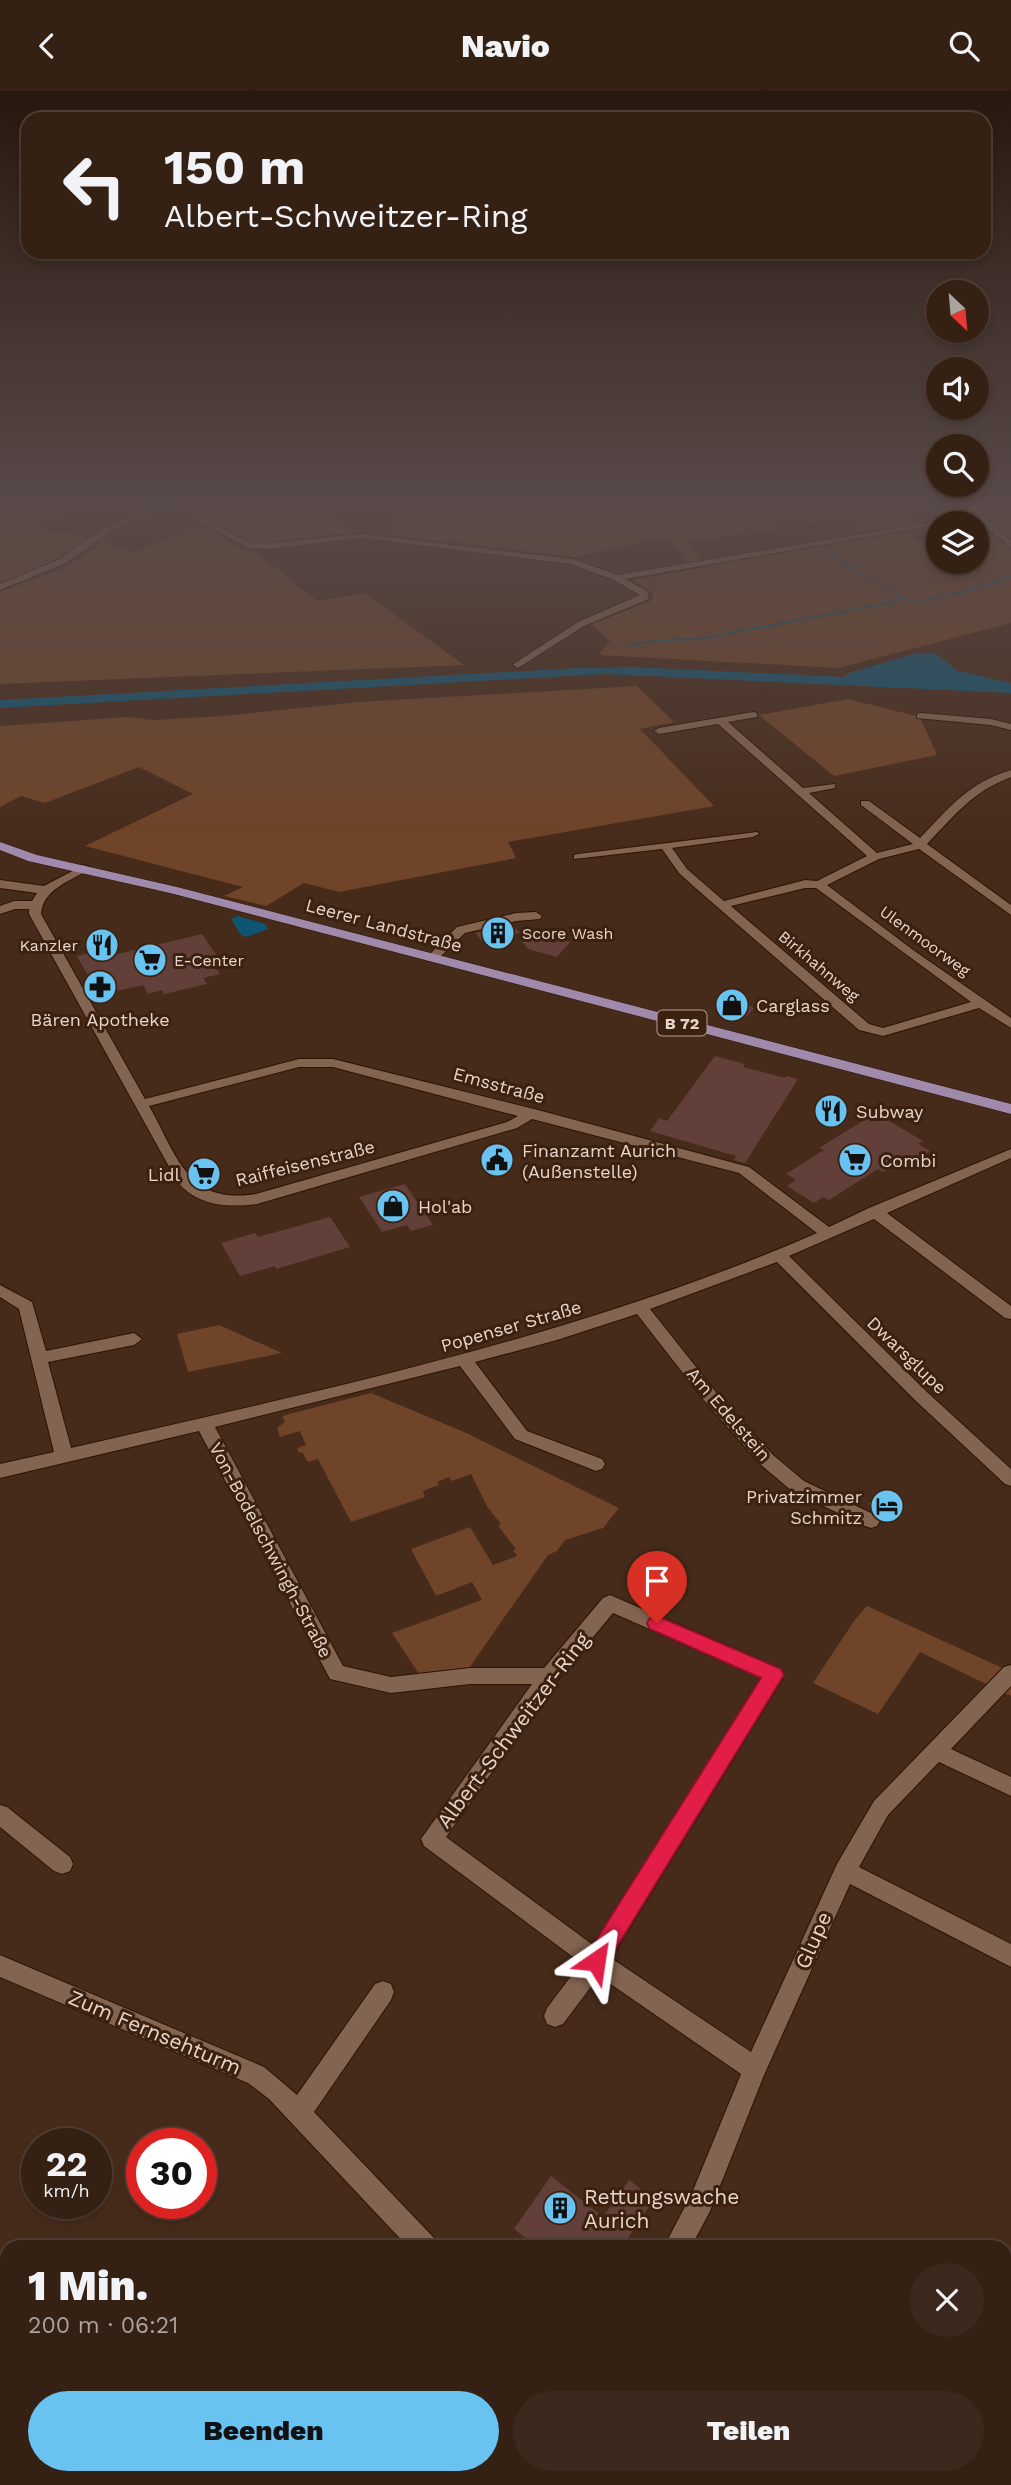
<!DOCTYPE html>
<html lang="de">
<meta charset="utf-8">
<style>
:root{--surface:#352014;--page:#3d281d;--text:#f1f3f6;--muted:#aaa3a0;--line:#4f3e34;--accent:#69c3f1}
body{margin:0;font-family:"Work Sans",sans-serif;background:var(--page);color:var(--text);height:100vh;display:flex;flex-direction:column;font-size:26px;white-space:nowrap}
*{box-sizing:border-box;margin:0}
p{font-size:23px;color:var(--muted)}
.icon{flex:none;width:38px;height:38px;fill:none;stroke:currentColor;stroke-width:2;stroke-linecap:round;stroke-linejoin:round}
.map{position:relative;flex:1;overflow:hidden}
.panel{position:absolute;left:0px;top:2149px;width:1012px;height:245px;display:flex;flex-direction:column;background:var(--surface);border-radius:21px 21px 0 0;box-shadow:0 4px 10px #0003,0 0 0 2px var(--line)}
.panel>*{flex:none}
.guide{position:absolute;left:21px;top:21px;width:970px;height:147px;border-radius:21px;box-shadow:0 4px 10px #0003,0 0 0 2px var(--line);background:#352014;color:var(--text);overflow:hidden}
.needle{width:46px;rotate:154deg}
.tools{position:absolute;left:926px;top:189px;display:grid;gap:14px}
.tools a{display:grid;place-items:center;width:63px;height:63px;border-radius:50%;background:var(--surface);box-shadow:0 4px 10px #0003,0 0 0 2px var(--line);font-size:35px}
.speed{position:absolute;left:21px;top:2037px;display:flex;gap:14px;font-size:35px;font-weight:700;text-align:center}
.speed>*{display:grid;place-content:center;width:91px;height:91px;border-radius:50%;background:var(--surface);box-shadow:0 4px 10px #0003,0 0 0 2px var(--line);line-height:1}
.speed small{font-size:18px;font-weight:400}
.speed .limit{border:10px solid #d22;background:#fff;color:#111}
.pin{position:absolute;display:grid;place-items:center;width:60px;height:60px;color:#fff;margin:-72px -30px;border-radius:50% 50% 50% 0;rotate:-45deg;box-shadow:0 0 7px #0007}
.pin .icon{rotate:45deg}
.me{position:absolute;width:77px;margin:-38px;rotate:32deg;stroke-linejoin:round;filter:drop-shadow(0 0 5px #0008)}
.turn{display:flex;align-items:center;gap:24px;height:147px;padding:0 28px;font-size:32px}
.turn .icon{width:91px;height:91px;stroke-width:2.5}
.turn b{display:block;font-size:49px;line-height:60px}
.round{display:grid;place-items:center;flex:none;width:74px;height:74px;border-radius:37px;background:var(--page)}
.headline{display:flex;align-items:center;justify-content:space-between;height:119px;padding:0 28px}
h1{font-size:42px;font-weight:800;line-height:52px}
.action{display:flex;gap:14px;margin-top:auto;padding:14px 28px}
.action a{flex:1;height:80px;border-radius:42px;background:var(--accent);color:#111;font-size:28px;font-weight:800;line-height:80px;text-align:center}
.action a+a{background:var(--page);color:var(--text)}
header{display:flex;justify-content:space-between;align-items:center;height:91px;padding:0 28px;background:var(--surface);font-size:32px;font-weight:800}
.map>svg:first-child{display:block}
</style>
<header><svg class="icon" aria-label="back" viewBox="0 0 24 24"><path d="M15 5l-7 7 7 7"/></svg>Navio<svg class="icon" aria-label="search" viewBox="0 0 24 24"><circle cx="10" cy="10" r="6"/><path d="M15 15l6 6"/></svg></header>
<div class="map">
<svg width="1011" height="2394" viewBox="0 0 1011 2394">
<rect width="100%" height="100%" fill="#472b1a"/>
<!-- green -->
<path fill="#6f4428" d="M0 414H78L35 436 88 448 46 474 0 492Z
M179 414H311L360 441 255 453 244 450Z
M409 414H900L920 435 866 444 849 426 808 433 802 427 771 430 779 439 690 450 689 453 701 472 688 474 668 446 574 466 384 443 390 430Z
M975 414H1011V447L1005 443Z
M973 429 1011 459V532L838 577 601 564 600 561 610 550 591 533 651 510 654 505 653 502 633 489 902 440 924 452 938 450V471H976V432H949Z
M200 434 239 457 256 461 317 510 365 502 464 574 0 593V501C35 487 75 478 102 450L135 461Z
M637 595 674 631 640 638 714 715 508 751 516 767 339 801 304 792 266 815 224 805 243 796 85 755 193 703 139 676 45 712 21 705 0 716V635L128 626 153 629 224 625 358 611Z
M848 608 920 626 937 664 834 685 759 624Z
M219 1234 282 1262 188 1281 177 1243Z
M371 1302 464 1341 619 1417 603 1437 565 1449 557 1460 548 1464 469 1577 419 1583 392 1542 482 1509 472 1491 436 1505 411 1458 470 1436 493 1474 517 1465 513 1459 516 1458 498 1435 501 1433 488 1417 471 1383 452 1390 449 1386 437 1391 439 1394 423 1400 425 1406 351 1431 318 1368 308 1371 302 1361 299 1362 297 1357 306 1354 300 1340 280 1346 277 1337 285 1331 282 1325Z
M867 1515 1011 1581V1605L920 1561 878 1623 813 1592 854 1530Z
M453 2387H969L970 2394H431Z"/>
<!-- water -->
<path fill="#0e5572" d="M917 562H935L958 580 1011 592V602L604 583 0 617V609L580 577 633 576 844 586 849 582Z
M238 825 265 833 268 838 246 846 241 844 231 828Z"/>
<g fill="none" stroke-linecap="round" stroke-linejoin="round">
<!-- stream -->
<path stroke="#0e5572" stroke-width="2" d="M828 462 911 511
M919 511 983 496 1011 485
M629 554 660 549 699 548 900 510"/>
</g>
<!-- building -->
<path fill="#623f38" d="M512 834 520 842 483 851 475 842Z
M202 843 223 874 215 876 220 883 203 887 207 893 164 903 162 899 148 903 143 894 99 904 77 865 110 857 114 864Z
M538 848 555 852 559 848 570 851 557 866 528 858 522 851Z
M725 906 741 911 754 917 746 926 715 917Z
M715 965 745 973 743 976 785 987 786 985 798 988 745 1072 734 1069 736 1065 650 1040 659 1027 667 1030Z
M869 1026 876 1030 882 1026 923 1050 918 1053 930 1060 913 1071 905 1067 883 1081 878 1078 829 1109 823 1106 814 1112 787 1095 796 1089 786 1083 824 1059 819 1057Z
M405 1093 433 1134 411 1140 407 1134 382 1141 359 1106Z
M330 1126 350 1156 276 1178 275 1175 240 1185 221 1152 255 1142 258 1146Z
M890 1402 905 1418 889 1425 887 1422 880 1425 868 1412Z
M551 2085 603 2126 629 2089 654 2108 622 2156H537L514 2138Z"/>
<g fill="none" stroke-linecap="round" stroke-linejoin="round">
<defs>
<path id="minor" d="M152 414H163L107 443 66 472 0 499V493L60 468 101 439Z
M170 414H180L250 452H271L361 443 572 468 618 484 973 424 963 414H972L1011 450V457L977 428 938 432V434L625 488 647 500 649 508 584 535 518 577 513 574 515 572 578 531 640 504 614 489 571 473 361 447 271 458 248 457Z
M753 621 757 622V626L728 631 803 697 835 693V697L809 702 877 762 913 753 861 714V710H869L920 747C949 717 969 691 1011 679V686C972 701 956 723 927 753L1011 814V824L919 758 879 768 827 794 913 859 1011 927V937L979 917 883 945 859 939 691 793 679 782 662 758 574 768V764L578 763 757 741 759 743 753 746 672 757 687 778 724 810 805 789 817 790 867 765 718 633 659 643 654 640 659 637ZM805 797H816L971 911 883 937 869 933 731 815Z
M921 622 991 628 1011 633V639L991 634 917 627V623Z
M84 774 90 777 88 779C69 791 43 798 41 823L145 1008 299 968H333L538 1019 749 1076 829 1136 869 1117 1011 1058V1067L887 1122 1011 1215V1228L1005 1227 874 1128 789 1165 928 1302 1011 1378V1395L1005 1393 916 1310 777 1171 650 1218 719 1305 773 1364 804 1390 877 1425 880 1430 877 1435 871 1437 865 1435 792 1400 761 1374 707 1313 637 1223 557 1249 475 1271 527 1340 602 1368 605 1373 602 1378 596 1380 515 1348 460 1275 215 1336 343 1575 391 1586 470 1577H544L603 1507 610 1504 781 1578 784 1584 781 1590 611 1867 751 1961 837 1773 874 1710 1004 1576 1011 1574V1595L951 1658 1011 1686V1705L939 1671 888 1724 859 1776 1011 1853V1876L850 1793 764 1984 710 2120 691 2156H664L692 2102 741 1983 599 1885 563 1933 555 1936 547 1933 544 1925 547 1917 581 1872 424 1755 421 1748 532 1593H470L391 1602 330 1588 199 1340 0 1387V1373L54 1361 19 1218 0 1206V1194L32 1211 46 1260 134 1242 142 1248 134 1254 48 1271 71 1357C323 1299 578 1246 817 1142L739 1082 532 1028 517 1037 257 1113C228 1117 196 1115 177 1090L29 823V818H15L0 823V815L14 810H32L37 802 0 797V789L44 795ZM299 976H333L518 1025 507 1031 256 1103C187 1114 178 1066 149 1015ZM613 1522 761 1587 593 1854 446 1746 556 1591Z
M536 821 542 825 540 828 516 830 465 842 436 870H428L426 867 457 836 516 822Z
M0 1714 7 1716 70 1766 73 1773 70 1780 62 1783 54 1780 0 1736Z
M0 1864 264 1976 297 2004 375 1893 383 1890 391 1893 394 1901 391 1909 314 2021 434 2147 438 2156H408L269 2008 248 1992 0 1886Z"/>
<path id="major" d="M0 751 37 764 177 796 1011 1013V1023L170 802 28 770 0 759Z
M1004 2253H1011V2283H1004Z
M246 2387H295L292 2394H243Z"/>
</defs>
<!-- minor casing -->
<use href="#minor" stroke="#2c1303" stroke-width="2"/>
<!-- major casing -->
<use href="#major" stroke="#2c1303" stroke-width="1"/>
<!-- minor -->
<use href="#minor" fill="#836450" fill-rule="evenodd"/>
<!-- major -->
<use href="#major" fill="#9f8aab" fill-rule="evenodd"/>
</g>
<!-- sky -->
<linearGradient id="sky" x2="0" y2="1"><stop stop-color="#27180e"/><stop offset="0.55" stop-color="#584a49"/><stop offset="1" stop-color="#584a49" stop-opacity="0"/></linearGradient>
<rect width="1011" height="749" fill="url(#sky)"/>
<!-- route -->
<path fill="#e11d48" stroke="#92132f" stroke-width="2" d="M657 1525 781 1578 784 1584 604 1877 596 1880 588 1877 585 1870 588 1862 761 1587 650 1538 647 1532 650 1527Z"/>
<!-- icons -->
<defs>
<symbol id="building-disc" viewBox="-11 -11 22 22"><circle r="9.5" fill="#69c3f1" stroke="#3c2110"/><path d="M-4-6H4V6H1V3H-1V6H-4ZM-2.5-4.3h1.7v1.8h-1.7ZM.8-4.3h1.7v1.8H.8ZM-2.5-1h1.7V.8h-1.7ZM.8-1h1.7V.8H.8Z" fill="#111"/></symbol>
<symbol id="restaurant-disc" viewBox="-11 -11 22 22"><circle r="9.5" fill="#69c3f1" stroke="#3c2110"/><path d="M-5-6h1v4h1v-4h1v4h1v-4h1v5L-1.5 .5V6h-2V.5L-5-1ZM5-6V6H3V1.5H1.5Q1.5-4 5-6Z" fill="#111"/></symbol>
<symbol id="supermarket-disc" viewBox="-11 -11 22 22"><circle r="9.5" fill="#69c3f1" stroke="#3c2110"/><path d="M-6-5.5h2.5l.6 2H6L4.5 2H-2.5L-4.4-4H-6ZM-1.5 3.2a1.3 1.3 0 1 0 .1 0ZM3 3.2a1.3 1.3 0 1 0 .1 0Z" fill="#111"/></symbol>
<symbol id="pharmacy-disc" viewBox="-11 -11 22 22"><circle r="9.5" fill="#69c3f1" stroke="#3c2110"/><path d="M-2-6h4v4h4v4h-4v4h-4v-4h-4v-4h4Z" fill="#111"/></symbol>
<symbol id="shop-disc" viewBox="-11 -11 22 22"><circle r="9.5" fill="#69c3f1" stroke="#3c2110"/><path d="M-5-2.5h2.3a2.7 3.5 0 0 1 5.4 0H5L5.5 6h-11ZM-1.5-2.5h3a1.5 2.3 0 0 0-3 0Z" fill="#111"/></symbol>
<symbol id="civic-disc" viewBox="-11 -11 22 22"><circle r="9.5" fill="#69c3f1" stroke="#3c2110"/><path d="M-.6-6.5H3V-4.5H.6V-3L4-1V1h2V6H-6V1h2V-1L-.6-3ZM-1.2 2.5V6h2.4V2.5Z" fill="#111"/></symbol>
<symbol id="hotel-disc" viewBox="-11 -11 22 22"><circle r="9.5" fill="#69c3f1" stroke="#3c2110"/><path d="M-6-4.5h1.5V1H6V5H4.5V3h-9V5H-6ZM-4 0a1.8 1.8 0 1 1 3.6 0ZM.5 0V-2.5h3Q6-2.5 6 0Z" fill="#111"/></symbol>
</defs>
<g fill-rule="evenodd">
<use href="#building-disc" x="479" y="823" width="38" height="38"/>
<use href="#restaurant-disc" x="83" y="835" width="38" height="38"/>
<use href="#supermarket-disc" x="131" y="850" width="38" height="38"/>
<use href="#pharmacy-disc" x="81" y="877" width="38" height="38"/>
<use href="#shop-disc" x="713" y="895" width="38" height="38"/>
<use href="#restaurant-disc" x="812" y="1001" width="38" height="38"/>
<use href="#civic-disc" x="478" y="1050" width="38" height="38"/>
<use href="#supermarket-disc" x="836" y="1050" width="38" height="38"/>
<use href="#supermarket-disc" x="185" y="1064" width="38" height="38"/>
<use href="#shop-disc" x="374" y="1096" width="38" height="38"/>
<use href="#hotel-disc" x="868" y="1396" width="38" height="38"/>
<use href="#building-disc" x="541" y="2098" width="38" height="38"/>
</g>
<g text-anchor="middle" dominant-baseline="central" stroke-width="6" stroke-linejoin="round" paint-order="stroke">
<!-- far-poi labels -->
<g font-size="16" fill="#e7d4ca" stroke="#3c2110" text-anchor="start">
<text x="522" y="842">Score Wash</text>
<text x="78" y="854" text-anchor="end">Kanzler</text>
<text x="174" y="869">E-Center</text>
</g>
<!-- far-street labels -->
<g font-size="16" fill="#e7d4ca" stroke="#3c2110">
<text transform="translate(925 850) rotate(36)">Ulenmoorweg</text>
<text transform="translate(819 875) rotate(40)">Birkhahnweg</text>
</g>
<!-- shield labels -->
<rect fill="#3c2110" stroke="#b49e92" stroke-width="2" x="657.5" y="919.5" width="49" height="25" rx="5"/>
<g font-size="16" font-weight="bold" fill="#e7d4ca">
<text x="682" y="932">B 72</text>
</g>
<!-- street labels -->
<g font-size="18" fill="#e7d4ca" stroke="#3c2110">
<text transform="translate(384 834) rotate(15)">Leerer Landstraße</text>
<text transform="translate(499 994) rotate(15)">Emsstraße</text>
<text transform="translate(305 1072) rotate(-14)">Raiffeisenstraße</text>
<text transform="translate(511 1235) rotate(-16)">Popenser Straße</text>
<text transform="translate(907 1264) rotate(44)">Dwarsglupe</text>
<text transform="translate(729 1323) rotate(49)">Am Edelstein</text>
<text transform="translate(271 1459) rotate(62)">Von-Bodelschwingh-Straße</text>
</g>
<!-- poi labels -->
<g font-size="18" fill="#e7d4ca" stroke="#3c2110" text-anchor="start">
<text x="756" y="914">Carglass</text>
<text x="100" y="928" text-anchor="middle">Bären Apotheke</text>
<text x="856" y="1020">Subway</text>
<text x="522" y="1059">Finanzamt Aurich<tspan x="522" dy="21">(Außenstelle)</tspan></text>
<text x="880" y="1069">Combi</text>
<text x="180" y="1083" text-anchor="end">Lidl</text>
<text x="418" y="1115">Hol'ab</text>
<text x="862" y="1405" text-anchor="end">Privatzimmer<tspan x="862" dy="21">Schmitz</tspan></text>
</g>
<!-- near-street labels -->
<g font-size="21" fill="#e7d4ca" stroke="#3c2110">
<text transform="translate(513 1639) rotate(-53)">Albert-Schweitzer-Ring</text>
<text transform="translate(813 1849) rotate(-66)">Glupe</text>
<text transform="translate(155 1941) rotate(23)">Zum Fernsehturm</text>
</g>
<!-- near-poi labels -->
<g font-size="21" fill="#e7d4ca" stroke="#3c2110" text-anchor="start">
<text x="584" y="2105">Rettungswache<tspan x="584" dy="24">Aurich</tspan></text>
</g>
</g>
</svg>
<div class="tools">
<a><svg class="needle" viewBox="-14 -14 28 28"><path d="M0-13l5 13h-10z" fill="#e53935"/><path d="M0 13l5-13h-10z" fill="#aaa3a0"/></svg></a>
<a><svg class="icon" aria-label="sound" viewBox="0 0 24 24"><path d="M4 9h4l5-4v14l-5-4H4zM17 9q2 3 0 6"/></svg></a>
<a><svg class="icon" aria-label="search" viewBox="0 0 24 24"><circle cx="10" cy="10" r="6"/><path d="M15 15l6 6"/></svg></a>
<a><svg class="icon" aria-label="layers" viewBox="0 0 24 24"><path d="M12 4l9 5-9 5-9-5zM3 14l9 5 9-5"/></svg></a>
</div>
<div class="speed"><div>22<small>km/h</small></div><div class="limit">30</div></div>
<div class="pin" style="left:657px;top:1532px;background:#d93025"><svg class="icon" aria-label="arrive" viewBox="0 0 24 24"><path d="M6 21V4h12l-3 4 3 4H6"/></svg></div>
<svg class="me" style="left:596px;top:1870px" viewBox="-20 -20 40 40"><path d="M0-17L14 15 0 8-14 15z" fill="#e11d48" stroke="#fff" stroke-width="4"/></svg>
<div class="guide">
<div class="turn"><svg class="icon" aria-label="left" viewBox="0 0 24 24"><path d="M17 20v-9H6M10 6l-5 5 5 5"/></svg><div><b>150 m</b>Albert-Schweitzer-Ring</div></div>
</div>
<section class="panel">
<div class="headline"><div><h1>1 Min.</h1><p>200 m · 06:21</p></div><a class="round"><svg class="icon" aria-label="close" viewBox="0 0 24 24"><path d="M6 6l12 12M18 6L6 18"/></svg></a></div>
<div class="action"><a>Beenden</a><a>Teilen</a></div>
</section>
</div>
